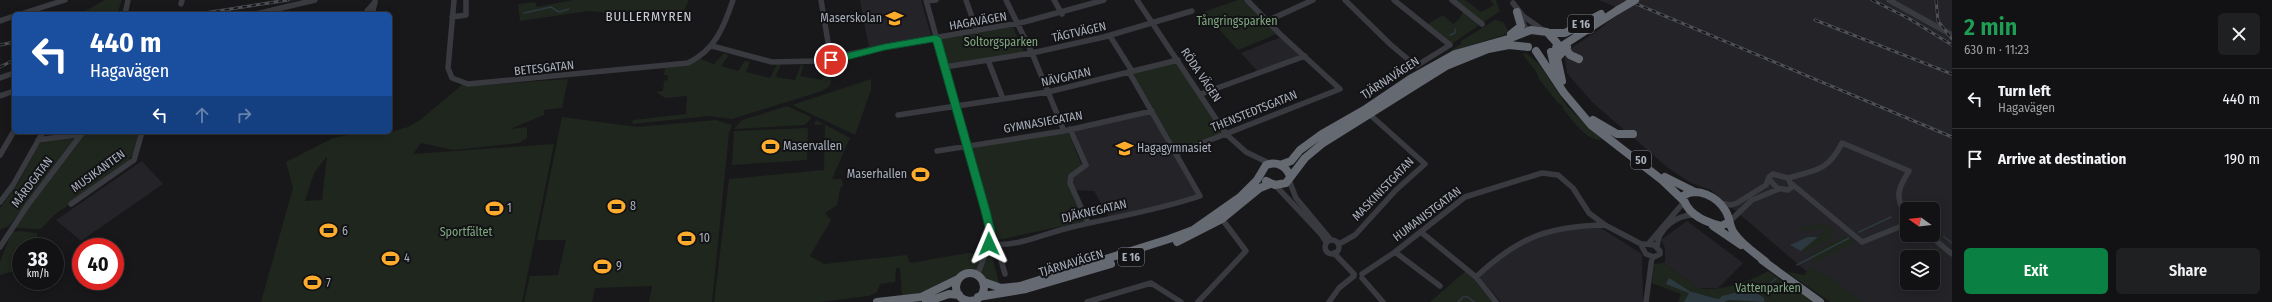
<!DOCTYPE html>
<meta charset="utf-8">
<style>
:root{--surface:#121214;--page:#1f2022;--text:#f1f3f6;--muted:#9c9ea0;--line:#313234;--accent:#0b8043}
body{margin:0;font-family:"Fira Sans Condensed",sans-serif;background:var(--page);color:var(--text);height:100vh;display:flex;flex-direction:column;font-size:15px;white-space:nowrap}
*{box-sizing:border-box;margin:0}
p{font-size:13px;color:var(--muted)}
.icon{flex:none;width:22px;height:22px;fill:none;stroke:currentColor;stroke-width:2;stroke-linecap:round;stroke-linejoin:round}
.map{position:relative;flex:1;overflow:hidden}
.drawer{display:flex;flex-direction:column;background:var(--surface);width:320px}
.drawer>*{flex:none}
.top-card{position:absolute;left:12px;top:12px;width:380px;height:122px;border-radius:6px;box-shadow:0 2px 10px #0003,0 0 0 1px var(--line);background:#1a4fa0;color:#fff;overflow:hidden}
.needle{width:26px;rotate:284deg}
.buttons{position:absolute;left:1900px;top:202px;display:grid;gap:8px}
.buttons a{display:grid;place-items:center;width:40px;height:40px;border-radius:6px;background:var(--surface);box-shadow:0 2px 10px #0003,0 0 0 1px var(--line);font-size:20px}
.speed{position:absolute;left:12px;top:238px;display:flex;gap:8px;font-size:20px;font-weight:700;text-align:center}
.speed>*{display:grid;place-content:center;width:52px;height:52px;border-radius:50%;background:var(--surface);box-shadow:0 2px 10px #0003,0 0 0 1px var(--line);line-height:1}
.speed small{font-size:10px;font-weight:400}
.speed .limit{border:6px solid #d22;background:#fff;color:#111}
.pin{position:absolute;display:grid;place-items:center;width:34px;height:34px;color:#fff;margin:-17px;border:2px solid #fff;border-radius:50%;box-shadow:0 1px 4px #0007}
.me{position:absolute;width:44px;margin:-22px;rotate:359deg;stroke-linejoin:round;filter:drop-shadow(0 0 3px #0008)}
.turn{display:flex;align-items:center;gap:14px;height:84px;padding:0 12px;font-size:18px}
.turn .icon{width:52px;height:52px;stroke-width:2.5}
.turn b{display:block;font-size:28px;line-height:34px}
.lanes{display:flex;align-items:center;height:38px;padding:0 12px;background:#0003;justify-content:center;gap:20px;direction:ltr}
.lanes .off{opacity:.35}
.round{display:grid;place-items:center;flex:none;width:42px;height:42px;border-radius:6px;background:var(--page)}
.headline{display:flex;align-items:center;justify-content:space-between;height:68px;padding:0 12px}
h1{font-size:24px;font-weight:600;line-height:30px;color:#1e9e55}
.cta{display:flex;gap:8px;margin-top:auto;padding:8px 12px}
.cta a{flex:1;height:46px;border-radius:6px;background:var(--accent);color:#fff;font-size:16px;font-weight:600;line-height:46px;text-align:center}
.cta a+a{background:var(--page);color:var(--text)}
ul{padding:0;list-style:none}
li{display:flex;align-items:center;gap:12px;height:60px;padding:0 12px;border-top:1px solid var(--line)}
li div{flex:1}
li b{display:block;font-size:15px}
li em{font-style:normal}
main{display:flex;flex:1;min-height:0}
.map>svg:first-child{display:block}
</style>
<main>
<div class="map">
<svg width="1952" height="302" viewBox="0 0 1952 302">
<rect width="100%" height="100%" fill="#18181b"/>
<!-- built -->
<path fill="#242428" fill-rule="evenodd" d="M276 0H299L210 14H187Z
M860 0H921L931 35 869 48Z
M1599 0H1952V302H1847L1806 271 1711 190 1691 183 1667 167 1592 102 1567 73 1564 53 1597 31 1623 10ZM1907 209H1933V235H1907ZM1907 257H1933V283H1907Z
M1281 37 1300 56 1259 73 1241 53Z
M1152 112 1197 192 1196 195 1180 202 1109 217 1094 191 1073 190 1070 178 1084 167 1068 130Z
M142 161 163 184 81 241 56 220Z
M1687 221 1743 263 1718 288H1698L1663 263 1665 262V248L1661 240Z
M1596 225 1642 254 1643 302H1501L1478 275 1524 238 1543 230Z"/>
<!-- green -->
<path fill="#1e261e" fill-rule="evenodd" d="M105 0H122L117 14 85 11Z
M573 0H689L684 10H644L609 13 589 11 520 21 518 4 535 2 537 7Z
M1238 0H1243L1277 34 1238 50 1203 12Z
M1453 0H1465L1481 12 1494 5 1490 0H1496L1500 11 1450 45 1426 25 1443 15 1453 24 1460 18 1464 9Z
M1495 20 1503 22 1509 32 1504 35 1464 47 1421 70 1461 44V41Z
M1012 25 1025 54 945 67 937 38Z
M724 53 729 55 721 66 738 71 745 61 750 62 746 72 770 78 777 64 781 65 775 77 795 80 801 65H804L800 76 822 80 825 75 830 72C832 83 832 86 822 91L732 119 709 116 632 124 633 120 686 114 687 96 665 98 656 92 663 91 664 81 667 80 668 75H664L665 68 694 63 701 59 714 64Z
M1526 53 1539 64 1567 106 1602 140C1584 140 1574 121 1563 109V106L1557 102 1539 79C1538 71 1527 62 1523 54Z
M1178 60 1226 134 1177 153 1129 72Z
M568 79 562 108 544 110V115L510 129 527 127V138L519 143 453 150 421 143 413 154 554 144 522 302H261L293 188 286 162 333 138 358 133 390 132 408 127 420 120 463 84 469 86ZM327 156 322 200 305 201 314 173Z
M871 79V90L855 135 792 105Z
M787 106 809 116 811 119 804 125 734 129 742 120Z
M562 117 637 127 716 120 732 125 729 133 712 302H649L652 286 595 288 592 302H524L530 276 558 275 566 240H537Z
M816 120 850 138 832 179H841L843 185 840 189 837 205 825 213 831 220 810 256 824 264 907 255 910 263 968 253 985 254 990 249 999 282 996 286C984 281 970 264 957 278L916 295H902L900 268H896L895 282 880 284 877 292 869 296 819 302H714L729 179 824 170 825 124 814 125Z
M808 128 807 160 732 165 734 131Z
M1067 130 1083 167 1070 177 1086 221 998 240 971 146Z
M85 132H139L135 151 126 165 54 215 42 228 38 229 14 228Z
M77 136 78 138 9 226 0 230V208L17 185 40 143Z
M1824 224 1835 231 1831 234 1835 237 1805 252 1801 251 1825 230 1822 228 1802 232 1799 229 1804 226Z
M20 231 37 233 38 247H21V269L0 275V262L12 232Z
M1846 235 1856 242 1814 263 1811 260 1810 253Z
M1663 263 1698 288C1720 292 1749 282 1768 271L1813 302H1678L1681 294 1652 283 1654 264Z
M1809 268 1831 278 1862 302H1830L1787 272 1805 275Z
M1467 270 1496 302H1430Z"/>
<!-- water -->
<path fill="#2d3940" d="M1808 237H1818L1801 251 1790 245Z
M1669 278 1691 292C1696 292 1710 298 1719 299L1722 296 1750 289 1764 298V302L1729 300 1724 302H1684L1689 293 1666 284Z"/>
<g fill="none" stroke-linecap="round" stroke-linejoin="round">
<!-- stream -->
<path stroke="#2d3940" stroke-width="1.5" d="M524 13 551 7 559 12 569 9
M1450 35 1455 33V29
M1859 232 1891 217
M1944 237 1952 243
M1797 265 1849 238
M1757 293 1776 279
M1458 302 1463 297H1468L1474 302"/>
<!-- minor -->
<path stroke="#393a40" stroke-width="5.5" d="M454 0 448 68 452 78 468 84 688 63C715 50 724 27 733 0
M821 0 831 60
M926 0 990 231 989 244 977 276
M966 0 977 31
M1006 0 1032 53 1064 131
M1054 0 1062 14
M1137 0 1226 134 1246 152 1271 164
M1345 0 1391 45 1416 66 1450 45 1394 0
M1452 0 1482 24
M1889 0 1952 35
M927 1 936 0
M375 2 373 10 367 11Z
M375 2V0
M1513 3 1523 16 1543 30
M181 4 182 0
M21 14 65 0
M125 14 128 0
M256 14 315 0
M452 17 466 15V0
M1520 17 1527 31
M0 21 14 16
M1267 21 1313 0
M1110 36 1132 71
M712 46 772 62 817 61 888 46 1024 22 1104 0
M988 60 1003 99
M945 67 1032 53 1104 37 1192 11
M0 78 14 73
M1201 94 1305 56
M0 96 14 91
M898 115 1048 92 1178 60
M1070 129 1086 165 1071 176 1070 183 1088 223
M38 140 82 134
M937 151 1064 131 1152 111
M1177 153 1340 89 1280 34 1247 0
M0 155 14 131
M1788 178C1816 170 1828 171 1842 143L1909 171C1898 188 1894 198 1907 215
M1289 180 1296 198 1331 240
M1792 184 1862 242 1907 224
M1275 185 1321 234 1326 242
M0 202 13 185 43 132
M1720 203 1731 205 1737 203 1766 185 1769 177 1773 174 1788 178 1792 187 1788 190 1777 188 1769 179
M71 204 134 160 142 132
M1730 221 1752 200 1779 189
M1421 232 1476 277 1496 302
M1929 235 1952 254
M1325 247a7 7 0 1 1 14 0a7 7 0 1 1-14 0Z
M1649 243 1684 202
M989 244C1017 248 1045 233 1072 227 1115 217 1159 210 1200 196L1129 72
M1339 244 1355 235 1396 190 1425 164 1367 112
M1644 244 1654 245 1660 251V254L1654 257 1646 254 1642 247Z
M997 246 1005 274
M0 247 27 206 83 132
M1657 247C1658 228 1677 214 1696 215
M1395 252 1440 286
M1334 253 1354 274
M1362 274 1395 252 1465 197 1542 173 1558 175 1573 188 1589 213 1605 225 1643 245
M1476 277C1517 238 1548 226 1605 225
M1362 278 1383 302
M966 299V302
M1087 302 1151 283 1181 302
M1198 302 1246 251 1222 219
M1329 302 1339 288 1354 276
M1646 302 1652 257"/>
<!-- highway -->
<path stroke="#646972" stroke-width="8" d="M1548 33H1565L1601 14
M1511 34 1521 26 1517 12
M1566 49 1570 55 1579 59
M1536 51 1564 93 1591 125 1662 180 1684 201
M1554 51 1618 10
M1551 52 1555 70
M1562 81 1557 58 1567 47
M1593 120 1617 134H1633
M1280 165 1291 161 1300 150 1322 134 1364 110 1410 79 1455 54 1508 39 1531 30 1547 32 1557 43 1556 49
M1665 177 1695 192
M1266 181 1275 185 1286 183 1305 158 1323 143 1446 66 1488 49 1509 45 1528 47
M1729 222 1721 226C1705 222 1686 214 1683 196 1697 186 1717 197 1725 210 1730 217 1729 226 1734 233 1742 245 1755 253 1766 262
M1713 226 1741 245
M1177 242 1222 219 1260 188 1270 184
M1762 260 1820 302
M956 287a14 14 0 1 1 28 0a14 14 0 1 1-28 0Z
M984 282 1001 288 1020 286 1169 239 1193 230 1240 197 1257 180 1266 165C1277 161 1287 166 1290 177
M978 297 1026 289 1111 264
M877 302 921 297 958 279
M926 302 949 294 959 295"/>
<defs>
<path id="rail" d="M1627 0 1952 137
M1872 0 1908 18 1952 45
M1936 0 1938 21 1952 39
M198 14 288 0
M1815 20 1952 74
M0 45 14 42
M0 67 14 60"/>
</defs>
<!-- rail casing -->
<use href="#rail" stroke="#4c4f55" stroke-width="3"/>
<!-- rail -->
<use href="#rail" stroke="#131316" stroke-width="1.5" stroke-dasharray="4.5" stroke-linecap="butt"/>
<!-- highway-bridge -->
<path stroke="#646972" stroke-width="8" d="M1618 10 1635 0"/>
</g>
<!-- route -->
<path fill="#0b8043" stroke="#07532c" d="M936 35 941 38 990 211 995 231 994 244 989 248 984 244 986 231 981 211 933 42 885 50 831 64 826 60 831 57 885 44Z"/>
<!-- icons -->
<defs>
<symbol id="school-bare" viewBox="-9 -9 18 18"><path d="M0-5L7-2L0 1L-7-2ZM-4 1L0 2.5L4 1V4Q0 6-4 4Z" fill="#ffac2c" stroke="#131316" stroke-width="2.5" paint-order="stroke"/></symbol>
<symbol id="stadium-bare" viewBox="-9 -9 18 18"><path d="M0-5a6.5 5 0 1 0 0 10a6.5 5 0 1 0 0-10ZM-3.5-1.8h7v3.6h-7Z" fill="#ffac2c" stroke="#131316" stroke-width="2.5" paint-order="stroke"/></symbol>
</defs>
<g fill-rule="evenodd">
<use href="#school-bare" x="882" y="6" width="25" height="25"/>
<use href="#stadium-bare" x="758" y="134" width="25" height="25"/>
<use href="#school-bare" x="1112" y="136" width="25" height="25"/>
<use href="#stadium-bare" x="908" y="162" width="25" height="25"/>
<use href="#stadium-bare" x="604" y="194" width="25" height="25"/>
<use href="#stadium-bare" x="482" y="196" width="25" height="25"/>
<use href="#stadium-bare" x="316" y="218" width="25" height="25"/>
<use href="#stadium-bare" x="674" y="226" width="25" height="25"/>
<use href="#stadium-bare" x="378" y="246" width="25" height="25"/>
<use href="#stadium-bare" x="590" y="254" width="25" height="25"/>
<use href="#stadium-bare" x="300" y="270" width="25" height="25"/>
</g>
<g text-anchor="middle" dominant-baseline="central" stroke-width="4" stroke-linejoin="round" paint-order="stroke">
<!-- shield labels -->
<g fill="#131316" stroke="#7c818a" stroke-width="1">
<rect x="1568" y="15" width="26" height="18" rx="3"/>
<rect x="1631" y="151" width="20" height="18" rx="3"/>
<rect x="1118" y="248" width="26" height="18" rx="3"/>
</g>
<g font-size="11" font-weight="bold" fill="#a9b0bc">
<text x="1581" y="24">E 16</text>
<text x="1641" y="160">50</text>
<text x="1131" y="257">E 16</text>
</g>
<!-- poi labels -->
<g font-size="12" fill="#a9b0bc" stroke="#131316" text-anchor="start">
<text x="882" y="18" text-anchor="end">Maserskolan</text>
<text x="783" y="146">Maservallen</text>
<text x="1137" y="148">Hagagymnasiet</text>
<text x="907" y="174" text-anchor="end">Maserhallen</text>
<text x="630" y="206">8</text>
<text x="507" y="208">1</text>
<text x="342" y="231">6</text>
<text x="699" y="238">10</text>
<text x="404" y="258">4</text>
<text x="616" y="266">9</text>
<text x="326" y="283">7</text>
</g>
<!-- street labels -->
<g font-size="12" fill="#a9b0bc" stroke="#131316">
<text transform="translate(978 21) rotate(-10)">HAGAVÄGEN</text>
<text transform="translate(1079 32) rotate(-13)">TÄGTVÄGEN</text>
<text transform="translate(544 68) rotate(-6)">BETESGATAN</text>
<text transform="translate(1201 75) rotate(56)">RÖDA VÄGEN</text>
<text transform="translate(1066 77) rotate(-13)">NÄVGATAN</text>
<text transform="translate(1390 78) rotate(-33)">TJÄRNAVÄGEN</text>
<text transform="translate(1254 111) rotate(-22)">THENSTEDTSGATAN</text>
<text transform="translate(1043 122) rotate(-10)">GYMNASIEGATAN</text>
<text transform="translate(98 171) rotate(-36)">MUSIKANTEN</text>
<text transform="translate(32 182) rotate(-53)">MÅRDGATAN</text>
<text transform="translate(1383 189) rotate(-46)">MASKINISTGATAN</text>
<text transform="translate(1094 211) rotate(-13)">DJÄKNEGATAN</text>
<text transform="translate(1427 214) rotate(-37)">HUMANISTGATAN</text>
<text transform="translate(1071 263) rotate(-17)">TJÄRNAVÄGEN</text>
</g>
<!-- park labels -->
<g font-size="12" fill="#7fa87f" stroke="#131316">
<text x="1237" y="21">Tångringsparken</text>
<text x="1001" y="42">Soltorgsparken</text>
<text x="466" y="232">Sportfältet</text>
<text x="1768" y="288">Vattenparken</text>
</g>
<!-- neighbourhood labels -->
<g font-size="13" letter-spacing="1" fill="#cbcfd7" stroke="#131316">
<text x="649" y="16">BULLERMYREN</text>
</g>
</g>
</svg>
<div class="buttons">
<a><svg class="needle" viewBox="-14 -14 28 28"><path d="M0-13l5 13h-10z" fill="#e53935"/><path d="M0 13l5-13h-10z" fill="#9c9ea0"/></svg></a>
<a><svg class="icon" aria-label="layers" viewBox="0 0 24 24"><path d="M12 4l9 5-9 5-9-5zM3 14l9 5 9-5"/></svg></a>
</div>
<div class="speed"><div>38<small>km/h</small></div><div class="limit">40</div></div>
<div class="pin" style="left:831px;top:60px;background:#d93025"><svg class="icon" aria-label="arrive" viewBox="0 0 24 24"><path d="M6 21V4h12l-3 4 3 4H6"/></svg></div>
<svg class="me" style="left:989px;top:244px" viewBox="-20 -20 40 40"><path d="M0-17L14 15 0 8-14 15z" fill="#0b8043" stroke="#fff" stroke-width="4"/></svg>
<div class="top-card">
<div class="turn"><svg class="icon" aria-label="left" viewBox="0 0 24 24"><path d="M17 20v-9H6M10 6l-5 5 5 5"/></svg><div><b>440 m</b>Hagavägen</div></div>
<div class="lanes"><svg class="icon" aria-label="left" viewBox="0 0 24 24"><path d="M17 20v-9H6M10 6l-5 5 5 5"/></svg><svg class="icon off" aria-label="ahead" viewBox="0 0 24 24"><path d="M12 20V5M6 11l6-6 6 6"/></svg><svg class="icon off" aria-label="right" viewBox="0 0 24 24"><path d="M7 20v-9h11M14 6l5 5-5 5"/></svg></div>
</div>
</div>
<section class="drawer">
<div class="headline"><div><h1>2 min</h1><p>630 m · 11:23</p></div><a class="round"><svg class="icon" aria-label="close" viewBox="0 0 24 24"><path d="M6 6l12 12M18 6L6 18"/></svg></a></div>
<ul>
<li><svg class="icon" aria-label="left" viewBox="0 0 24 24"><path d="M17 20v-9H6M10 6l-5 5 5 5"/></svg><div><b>Turn left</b><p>Hagavägen</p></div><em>440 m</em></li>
<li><svg class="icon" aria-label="arrive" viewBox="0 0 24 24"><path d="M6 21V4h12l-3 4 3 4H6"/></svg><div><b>Arrive at destination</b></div><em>190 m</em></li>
</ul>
<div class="cta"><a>Exit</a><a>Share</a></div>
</section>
</main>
